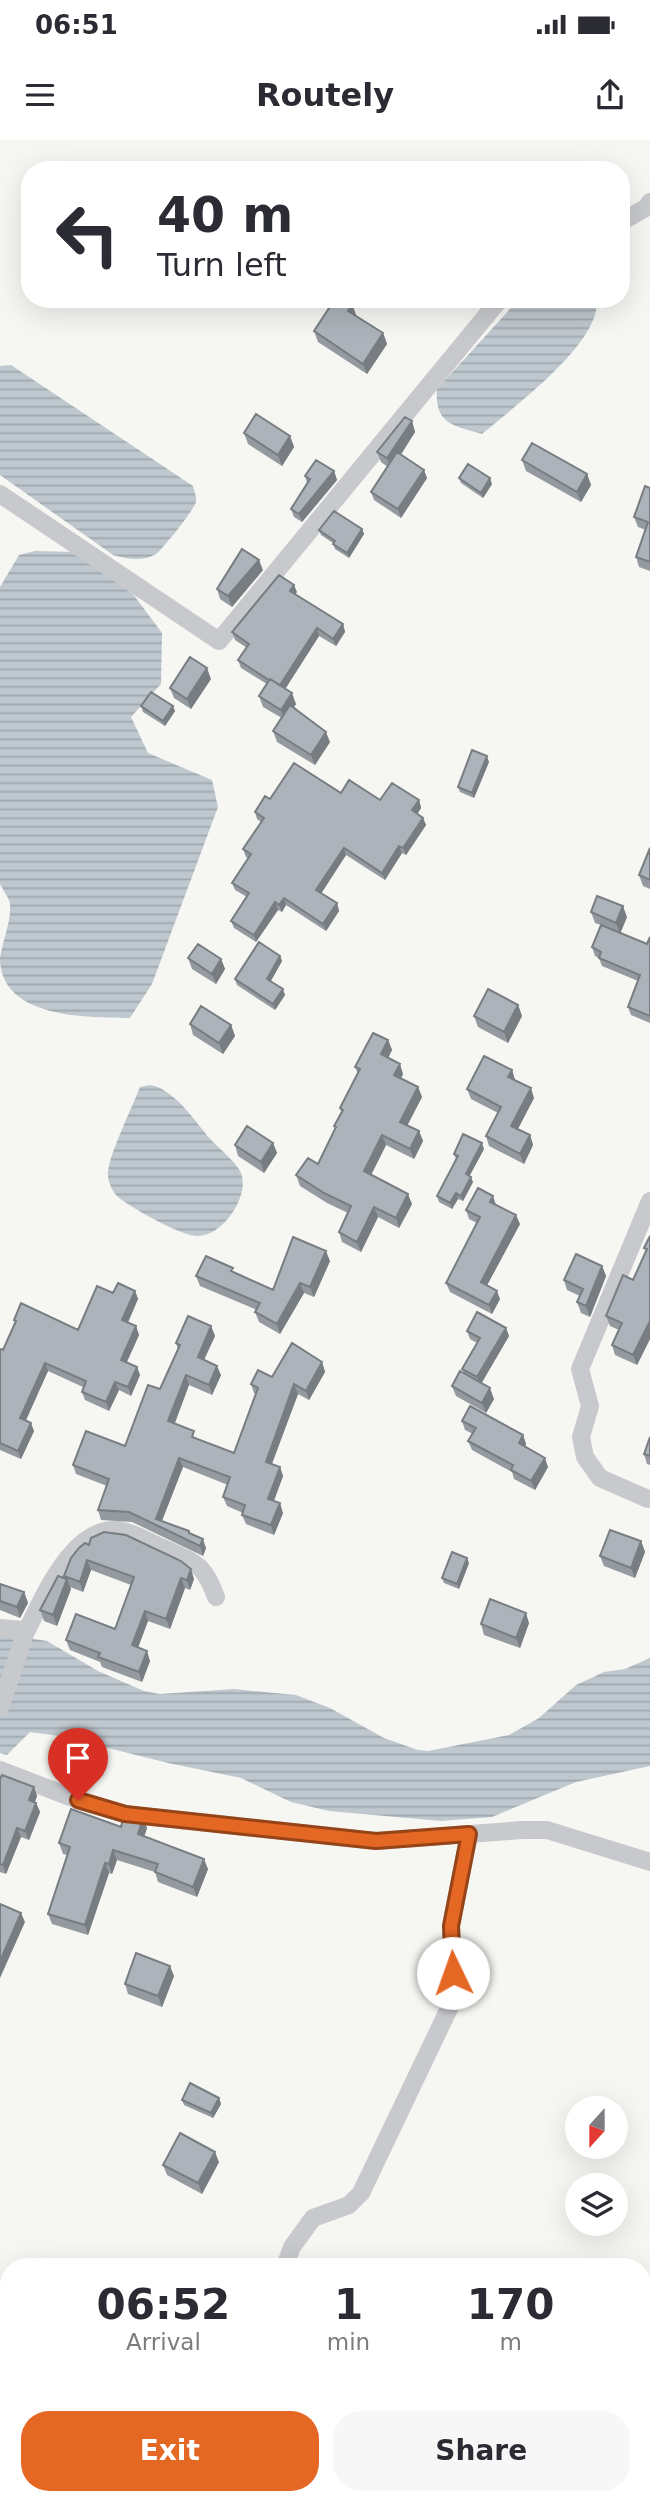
<!DOCTYPE html>
<style>
:root{--surface:#fff;--page:#f7f7f7;--text:#2b2b33;--muted:#7c7c81;--accent:#e56724}
body{margin:0;font-family:"DejaVu Sans",sans-serif;background:var(--page);color:var(--text);height:100vh;display:flex;flex-direction:column;font-size:26px;white-space:nowrap}
*{box-sizing:border-box;margin:0}
p{font-size:23px;color:var(--muted)}
.icon{flex:none;width:38px;height:38px;fill:none;stroke:currentColor;stroke-width:2;stroke-linecap:round;stroke-linejoin:round}
.map{position:relative;flex:1;overflow:hidden}
.sheet{position:absolute;left:0px;top:2118px;width:651px;height:247px;display:flex;flex-direction:column;background:var(--surface);border-radius:28px 28px 0 0;box-shadow:0 7px 28px #0002}
.sheet>*{flex:none}
.guide{position:absolute;left:21px;top:21px;width:609px;height:147px;border-radius:28px;box-shadow:0 7px 28px #0002;background:#fff;color:var(--text);overflow:hidden}
.needle{width:46px;rotate:201deg}
.controls{position:absolute;left:565px;top:1956px;display:grid;gap:14px}
.controls a{display:grid;place-items:center;width:63px;height:63px;border-radius:50%;background:var(--surface);box-shadow:0 7px 28px #0002;font-size:35px}
.pin{position:absolute;display:grid;place-items:center;width:60px;height:60px;color:#fff;margin:-72px -30px;border-radius:50% 50% 50% 0;rotate:-45deg;box-shadow:0 0 7px #0007}
.pin .icon{rotate:45deg}
.me{position:absolute;width:77px;margin:-38px;rotate:357deg;stroke-linejoin:round;filter:drop-shadow(0 0 5px #0008)}
.turn{display:flex;align-items:center;gap:24px;height:147px;padding:0 21px;font-size:32px}
.turn .icon{width:91px;height:91px;stroke-width:2.5}
.turn b{display:block;font-size:49px;line-height:60px}
.eta{display:flex;justify-content:space-evenly;align-items:center;height:119px;text-align:center}
.eta b{font-size:42px;font-weight:600;line-height:49px}
.cta{display:flex;gap:14px;margin-top:auto;padding:14px 21px}
.cta a{flex:1;height:80px;border-radius:28px;background:var(--accent);color:#fff;font-size:28px;font-weight:600;line-height:80px;text-align:center}
.cta a+a{background:var(--page);color:var(--text)}
.status{display:flex;justify-content:space-between;align-items:center;height:49px;padding:0 35px;background:var(--surface);direction:ltr}
.status svg{height:19px;fill:currentColor}
header{display:flex;justify-content:space-between;align-items:center;height:91px;padding:0 21px;background:var(--surface);font-size:32px;font-weight:600}
.map>svg:first-child{display:block}
</style>
<div class="status"><b>06:51</b><svg viewBox="0 0 49 12"><path d="M0 12V9h3v3zM5 12V6h3v6zM10 12V3h3v9zM15 12V0h3v12zM26 1h20v11H26zM47 4h2v5h-2z"/></svg></div>
<header><svg class="icon" aria-label="menu" viewBox="0 0 24 24"><path d="M4 6h16M4 12h16M4 18h16"/></svg>Routely<svg class="icon" aria-label="share" viewBox="0 0 24 24"><path d="M12 15V3M7 8l5-5 5 5M5 13v7h14v-7"/></svg></header>
<div class="map">
<svg width="650" height="2363" viewBox="0 0 650 2363">
<defs>
<pattern id="water-rules" width="6" height="5" patternUnits="userSpaceOnUse" patternTransform="scale(1.75)"><rect width="6" height="5" fill="#bfc8ce"/><path d="M0 2.5h6" fill="none" stroke="#9fa7ad"/></pattern>
</defs>
<rect width="100%" height="100%" fill="#f6f7f3"/>
<!-- water -->
<path fill="url(#water-rules)" d="M519 159H596C604 201 511 269 482 294 454 286 434 284 437 249Z
M11 225 193 346C194 351 197 356 196 362 194 370 162 410 156 414 143 422 126 419 113 415L0 335V226Z
M35 411 76 412 133 454 162 493 161 544 131 577 148 613 212 640 218 667 152 844 130 878C91 877 0 880 0 818 2 804 12 778 10 764 9 758 3 750 0 744V447L19 415Z
M150 945C175 949 196 983 212 1001 221 1010 236 1022 241 1033 250 1056 223 1096 198 1096 183 1097 129 1067 117 1056 112 1051 107 1040 108 1032 110 1012 132 968 140 947Z
M8 1495 47 1501 98 1531 144 1551 160 1554 234 1549 296 1555 330 1568 384 1598 418 1610 428 1611 509 1595 539 1578 576 1545 604 1532 625 1529 650 1518V1626L576 1642 492 1677 441 1681 329 1671 291 1662 241 1638 168 1623 60 1596 30 1592 7 1615 0 1613V1497Z"/>
<g fill="none" stroke-linecap="round" stroke-linejoin="round">
<!-- street -->
<path stroke="#c7c9cd" stroke-width="18" d="M621 82 647 67 650 62
M0 354 219 501 500 159
M648 1359 600 1338 585 1317 581 1297 590 1266 580 1229 650 1061
M0 1488 23 1490 25 1494 0 1568
M25 1494C43 1459 73 1381 123 1391 137 1394 150 1403 163 1408 195 1423 203 1422 216 1457
M0 1630 78 1660 125 1674 376 1701 522 1690H547L650 1722
M285 2126 292 2107 313 2078 349 2065 361 2053 455 1856 451 1786 469 1694
M148 2363 153 2356"/>
</g>
<!-- wall -->
<path fill="#949aa0" d="M352 164 356 175V176L383 193 387 204 367 234 318 202 314 191Z
M412 281 415 292 401 315 427 338 401 378 374 360 371 352 388 327 381 322 377 312Z
M244 293 290 296 294 307 282 326 248 304Z
M522 320 587 334 591 345 581 362 526 331Z
M334 331 337 340 302 382 294 377 291 369 307 343 305 336Z
M459 338 492 344 483 358 461 343Z
M650 348V431L639 427 636 417 646 390 638 387 634 377Z
M362 389 364 394 349 418 335 409 333 403 321 395 319 390Z
M263 430 232 467 220 459 217 449Z
M297 452 295 455 343 484 345 492 336 506 319 496 285 549 296 564 294 567 330 602 315 625 277 602 273 591 282 578 263 567 259 556 267 544 241 528 238 520 247 508 235 500 232 492Z
M211 539 191 569 174 558 170 548Z
M141 566 175 571 165 586 143 572Z
M489 622 474 658 460 652 458 647Z
M341 653 380 660H419L421 668 417 674 423 678 426 685 406 715 402 713 385 740 346 715 321 753 337 763 339 771 326 791 286 765 282 772 278 770 256 802 234 788 231 781 247 757 235 750 232 743 248 718 246 717 243 709 261 682 257 679 255 672 270 659Z
M650 708V749L643 746 639 735Z
M591 772 627 777 620 793 647 804 650 797V883L631 875 628 867 638 841 602 826 599 818 595 816 592 807 601 785 595 783Z
M280 816 282 821 271 841 285 855 275 870 237 845 235 839Z
M188 818 221 819 225 829 216 844 192 829Z
M518 865 522 876 508 903 478 887 474 876Z
M190 884 231 885 235 896 223 914 193 895Z
M388 900 392 910 388 918 403 934 401 938 418 947 422 957 407 985 419 991 423 1001 414 1019 386 1005 371 1035 412 1064 399 1088 378 1077 361 1112 342 1102 339 1092 348 1073 327 1063 300 1046 296 1035 318 1024 335 989 334 986 341 972 340 968 358 934 355 927Z
M512 930 515 940 534 958 518 989 530 995 533 1005 524 1024 489 1006 486 996 498 973 471 959 467 949Z
M273 1003 277 1013 264 1033 238 1016 235 1005Z
M484 1009 469 1036 473 1042 463 1061 458 1059 452 1069 439 1062 437 1056 456 1019 454 1014Z
M496 1065 520 1084 487 1145 500 1159 492 1174 450 1152 446 1143 477 1083 469 1079 466 1070Z
M650 1096V1199L637 1225 615 1215 612 1205 619 1190 610 1186 606 1176 633 1140 646 1112 644 1108Z
M330 1121 314 1157 304 1153 280 1194 259 1182 255 1172 257 1170 200 1146 196 1136 235 1133 273 1150Z
M602 1126 606 1136 590 1177 581 1173 577 1162 580 1156 567 1150 564 1140Z
M135 1151 138 1159 128 1183 136 1186 139 1195 127 1222 137 1227 140 1235 131 1256 119 1250 109 1271 85 1260 82 1252 83 1247 48 1231 25 1281 34 1291 21 1319 0 1310V1209L3 1210 15 1183 14 1180 78 1190 113 1153Z
M211 1186 215 1196 204 1220 221 1235 212 1255 189 1245 175 1283 197 1299 234 1313 256 1254 254 1253 251 1244 322 1222 325 1232 309 1260 298 1254 272 1324 280 1327 283 1336 274 1361 283 1373 274 1395 246 1384 242 1375 243 1373 227 1366 223 1357 228 1345 183 1327 162 1381 189 1391 191 1394 206 1408 203 1416 132 1382 101 1380 98 1370 107 1346 76 1334 73 1325 125 1306 160 1249 178 1209 176 1203Z
M506 1188 509 1196 481 1243 494 1259 486 1273 456 1256 452 1246 464 1233 462 1229 477 1203 470 1199 467 1191Z
M462 1281 523 1295 526 1304 525 1307 548 1327 535 1350 514 1339 512 1332 472 1310 468 1301 473 1294 465 1290Z
M650 1297V1325L647 1324 644 1314Z
M641 1401 645 1412 635 1438 604 1426 600 1416Z
M79 1408 194 1439 190 1450 185 1448 170 1489 148 1481 138 1508 150 1521 142 1542 102 1527 100 1522 70 1510 66 1500 115 1489 131 1445 91 1430 83 1452 70 1447 71 1449 57 1486 44 1481 40 1470 65 1438 64 1436Z
M469 1423 459 1449 444 1443 442 1438Z
M0 1444 24 1452 28 1463 20 1478 0 1470Z
M529 1483 520 1508 484 1495 481 1484Z
M0 1639 34 1647 37 1656 35 1662 36 1663 40 1672 29 1700 21 1697 6 1734 0 1732Z
M121 1687 147 1688 144 1696 208 1729 197 1757 158 1742 155 1732 117 1720 112 1734 109 1733 88 1795 52 1784 48 1774 67 1715 63 1714 59 1703Z
M174 1836 162 1867 128 1854 125 1844Z
M219 1958 221 1964 213 1978 184 1965 182 1960Z
M219 2022 202 2054 167 2035 163 2025Z
M642 2177 650 2180V2222L642 2220Z
M650 2269V2313L642 2310V2288Z
M574 2356H611L608 2363H579L577 2362Z"/>
<!-- shaded-wall -->
<path fill="#787d82" d="M352 164 356 175 352 182 348 171Z
M383 193 387 204 367 234 363 224Z
M412 281 415 292 391 329 387 318Z
M290 296 294 307 282 326 278 315Z
M424 330 427 338 401 378 398 369Z
M334 331 337 340 302 382 299 374Z
M587 334 591 345 581 362 577 352Z
M490 338 492 344 483 358 481 353Z
M362 389 364 394 349 418 347 413Z
M259 420 263 430 232 467 228 456Z
M294 445 297 452 292 459 290 451Z
M343 484 345 492 336 506 333 499Z
M317 488 319 496 282 554 279 547Z
M207 528 211 539 191 569 187 559Z
M292 553 296 564 285 580 281 570Z
M173 566 175 571 165 586 163 581Z
M326 592 330 602 315 625 311 615Z
M487 616 489 622 474 658 472 653Z
M419 660 421 668 415 678 412 670Z
M423 678 426 685 406 715 403 708Z
M399 706 402 713 385 740 382 733Z
M344 708 346 715 319 757 316 750Z
M284 758 286 765 282 772 279 765Z
M275 762 278 770 256 802 254 795Z
M337 763 339 771 326 791 323 784Z
M623 766 627 777 620 794 616 783Z
M280 816 282 821 269 844 267 839Z
M221 819 225 829 216 844 212 834Z
M283 849 285 855 275 870 273 864Z
M518 865 522 876 508 903 504 892Z
M231 885 235 896 223 914 219 903Z
M388 900 392 910 385 924 381 914Z
M400 924 403 934 398 945 394 935Z
M512 930 515 940 508 937Z
M418 947 422 957 404 992 400 982Z
M531 948 534 958 514 996 511 986Z
M419 991 423 1001 414 1019 410 1009Z
M382 995 386 1005 368 1041 364 1031Z
M530 995 533 1005 524 1024 520 1014Z
M273 1003 277 1013 264 1033 261 1022Z
M482 1003 484 1009 468 1039 466 1034Z
M471 1037 473 1042 463 1061 461 1056Z
M456 1053 458 1059 452 1069 450 1063Z
M408 1054 412 1064 399 1088 396 1078Z
M493 1056 496 1065 490 1062Z
M374 1067 378 1077 361 1112 357 1102Z
M516 1075 520 1084 484 1151 481 1142Z
M326 1111 330 1121 314 1157 310 1147Z
M602 1126 606 1136 590 1177 586 1166Z
M300 1143 304 1153 280 1194 277 1184Z
M135 1151 138 1159 125 1188 122 1180Z
M497 1151 500 1159 492 1174 489 1165Z
M650 1181V1199L637 1225 633 1215Z
M136 1186 139 1195 124 1228 121 1220Z
M211 1186 215 1196 201 1226 198 1217Z
M506 1188 509 1196 480 1246 477 1237Z
M322 1222 325 1232 309 1260 306 1251Z
M45 1223 48 1231 23 1287 20 1278Z
M217 1226 221 1235 212 1255 209 1245Z
M137 1227 140 1235 131 1256 128 1247Z
M186 1235 189 1245 172 1290 168 1281Z
M115 1242 119 1250 109 1271 106 1262Z
M294 1244 298 1254 269 1331 266 1322Z
M490 1248 494 1259 486 1273 482 1263Z
M31 1283 34 1291 21 1319 18 1311Z
M523 1295 526 1304 522 1312 519 1303Z
M179 1318 183 1327 159 1388 156 1379Z
M545 1318 548 1327 535 1350 531 1341Z
M280 1327 283 1336 271 1368 268 1359Z
M280 1363 283 1373 274 1395 271 1385Z
M203 1399 206 1408 203 1416 200 1406Z
M641 1401 645 1412 635 1438 631 1428Z
M467 1418 469 1423 459 1449 457 1444Z
M87 1420 91 1430 83 1452 80 1442Z
M191 1429 194 1439 190 1450 187 1440Z
M181 1438 185 1448 170 1489 166 1479Z
M67 1439 71 1449 57 1486 53 1475Z
M24 1452 28 1463 20 1478 17 1467Z
M145 1471 148 1481 135 1515 132 1505Z
M526 1473 529 1483 520 1508 516 1498Z
M147 1511 150 1521 142 1542 139 1532Z
M34 1647 37 1656 32 1669 29 1660Z
M36 1663 40 1672 29 1700 25 1691Z
M143 1678 147 1688 142 1704 138 1694Z
M17 1688 21 1697 6 1734 3 1725Z
M113 1710 117 1720 112 1734 109 1724Z
M204 1719 208 1729 197 1757 193 1747Z
M105 1723 109 1733 88 1795 85 1785Z
M21 1773 25 1782 0 1838V1821Z
M170 1826 174 1836 162 1867 158 1856Z
M219 1958 221 1964 213 1978 211 1973Z
M215 2012 219 2022 202 2054 198 2043Z
M603 2356H611L608 2363H601Z"/>
<!-- building -->
<path fill="#acb3ba" stroke="#787d82" stroke-width="2" d="M335 159H345L352 164 348 171 383 193 363 224 314 191Z
M256 274 290 296 278 315 244 293Z
M405 277 412 281 387 318 377 312Z
M532 303 587 334 577 352 522 320Z
M397 312 424 330 398 369 371 352Z
M316 320 334 331 299 374 291 369 310 339 305 336Z
M468 324 490 338 481 353 459 338Z
M645 346 650 348V422L636 417 648 382 634 377Z
M334 371 362 389 347 413 333 404 335 401 319 390Z
M242 409 259 420 228 456 217 449Z
M279 435 294 445 290 451 343 484 333 499 317 488 280 545 270 539 269 540 238 520 249 504 232 492Z
M190 517 207 528 187 559 170 548Z
M270 539 292 553 281 570 259 556Z
M151 552 173 566 163 581 141 566Z
M290 565 326 592 311 615 273 591Z
M472 610 487 616 472 653 458 647Z
M294 623 341 653 349 640 380 660 392 643 419 660 412 670 423 678 403 708 399 706 382 733 344 708 316 750 337 763 323 784 284 758 279 765 275 762 254 795 231 781 249 753 232 743 251 714 243 709 264 678 255 672 265 656 270 659Z
M650 708V740L639 735Z
M597 756 623 766 616 783 591 772Z
M601 785 647 804 650 797V876L628 867 640 835 599 818 601 812 592 807Z
M259 802 280 816 267 839 283 849 273 864 235 839Z
M198 804 221 819 212 834 188 818Z
M488 849 518 865 504 892 474 876Z
M201 866 231 885 219 903 190 884Z
M373 893 388 900 381 914 400 924 394 935 418 947 400 982 419 991 410 1009 382 995 364 1031 408 1054 396 1078 374 1067 357 1102 339 1092 351 1066 324 1053 296 1035 308 1018 318 1024 336 987 334 986 343 970 340 968 360 929 355 927Z
M484 916 512 930 508 937 531 948 511 986 530 995 520 1014 486 996 501 967 467 949Z
M247 986 273 1003 261 1022 235 1005Z
M463 994 482 1003 466 1034 471 1037 461 1056 456 1053 450 1063 437 1056 458 1016 454 1014Z
M478 1048 493 1056 490 1062 516 1075 481 1142 497 1151 489 1165 446 1143 480 1077 466 1070Z
M650 1096V1181L633 1215 612 1205 622 1183 606 1176 623 1135 633 1140 647 1109 644 1108Z
M293 1097 326 1111 310 1147 300 1143 277 1184 255 1172 260 1163 196 1136 206 1116 233 1128 231 1131 273 1150Z
M576 1114 602 1126 586 1166 577 1162 583 1149 564 1140Z
M118 1143 135 1151 122 1180 136 1186 121 1220 137 1227 128 1247 115 1242 106 1262 82 1252 86 1241 45 1223 20 1278 31 1283 18 1311 0 1303V1209L3 1210 16 1181 14 1180 21 1163 78 1190 97 1146 113 1153Z
M477 1172 506 1188 477 1237 462 1229 480 1198 467 1191Z
M188 1176 211 1186 198 1217 217 1226 209 1245 186 1235 168 1281 194 1291 192 1297 234 1313 258 1248 251 1244 258 1230 272 1237 292 1203 322 1222 306 1251 294 1244 266 1322 280 1327 268 1359 280 1363 271 1385 242 1375 245 1365 223 1357 230 1337 179 1318 156 1379 189 1391V1393L203 1399 200 1406 129 1372 98 1370 109 1339 73 1325 86 1291 125 1306 148 1245 160 1249 180 1205 176 1203Z
M460 1231 490 1248 482 1263 452 1246Z
M470 1266 523 1295 519 1303 545 1318 531 1341 511 1330 513 1325 468 1301 476 1288 462 1281Z
M650 1297V1316L644 1314Z
M610 1390 641 1401 631 1428 600 1416Z
M104 1392 126 1395 181 1421 191 1429 187 1440 181 1438 166 1479 145 1471 132 1505 147 1511 139 1532 98 1517 100 1513 66 1500 76 1474 115 1489 134 1437 87 1420 80 1442 64 1436 71 1418 79 1408 85 1403 89 1405 91 1398Z
M452 1412 467 1418 457 1444 442 1438Z
M58 1436 67 1439 53 1475 40 1470Z
M0 1444 24 1452 17 1467 0 1461Z
M490 1459 526 1473 516 1498 481 1484Z
M2 1635 34 1647 29 1660 36 1663 25 1691 17 1688 3 1725 0 1724V1639Z
M71 1669 121 1687 124 1675 143 1678 138 1694 204 1719 193 1747 155 1732 158 1724 113 1710 109 1724 105 1723 85 1785 48 1774 70 1707 59 1703Z
M0 1764 21 1773 0 1821Z
M136 1813 170 1826 158 1856 125 1844Z
M190 1943 219 1958 211 1973 182 1960Z
M180 1993 215 2012 198 2043 163 2025Z
M642 2177 650 2180V2213L642 2211Z
M649 2269H650V2303L642 2300V2288Z
M583 2356H603L601 2362Z"/>
<g fill="none" stroke-linecap="round" stroke-linejoin="round">
<defs>
<path id="route" d="M78 1660 125 1674 376 1701 469 1694 451 1786 453 1833"/>
</defs>
<!-- route casing -->
<use href="#route" stroke="#954317" stroke-width="18"/>
<!-- route -->
<use href="#route" stroke="#e56724" stroke-width="12"/>
</g>
</svg>
<div class="controls">
<a><svg class="needle" viewBox="-14 -14 28 28"><path d="M0-13l5 13h-10z" fill="#e53935"/><path d="M0 13l5-13h-10z" fill="#7c7c81"/></svg></a>
<a><svg class="icon" aria-label="layers" viewBox="0 0 24 24"><path d="M12 4l9 5-9 5-9-5zM3 14l9 5 9-5"/></svg></a>
</div>
<div class="pin" style="left:78px;top:1660px;background:#d93025"><svg class="icon" aria-label="arrive" viewBox="0 0 24 24"><path d="M6 21V4h12l-3 4 3 4H6"/></svg></div>
<svg class="me" style="left:453px;top:1833px" viewBox="-20 -20 40 40"><circle r="19" fill="#fff"/><path d="M0-13L10 11 0 6-10 11z" fill="#e56724"/></svg>
<div class="guide">
<div class="turn"><svg class="icon" aria-label="left" viewBox="0 0 24 24"><path d="M17 20v-9H6M10 6l-5 5 5 5"/></svg><div><b>40 m</b>Turn left</div></div>
</div>
<section class="sheet">
<div class="eta">
<div><b>06:52</b><p>Arrival</p></div>
<div><b>1</b><p>min</p></div>
<div><b>170</b><p>m</p></div>
</div>
<div class="cta"><a>Exit</a><a>Share</a></div>
</section>
</div>
